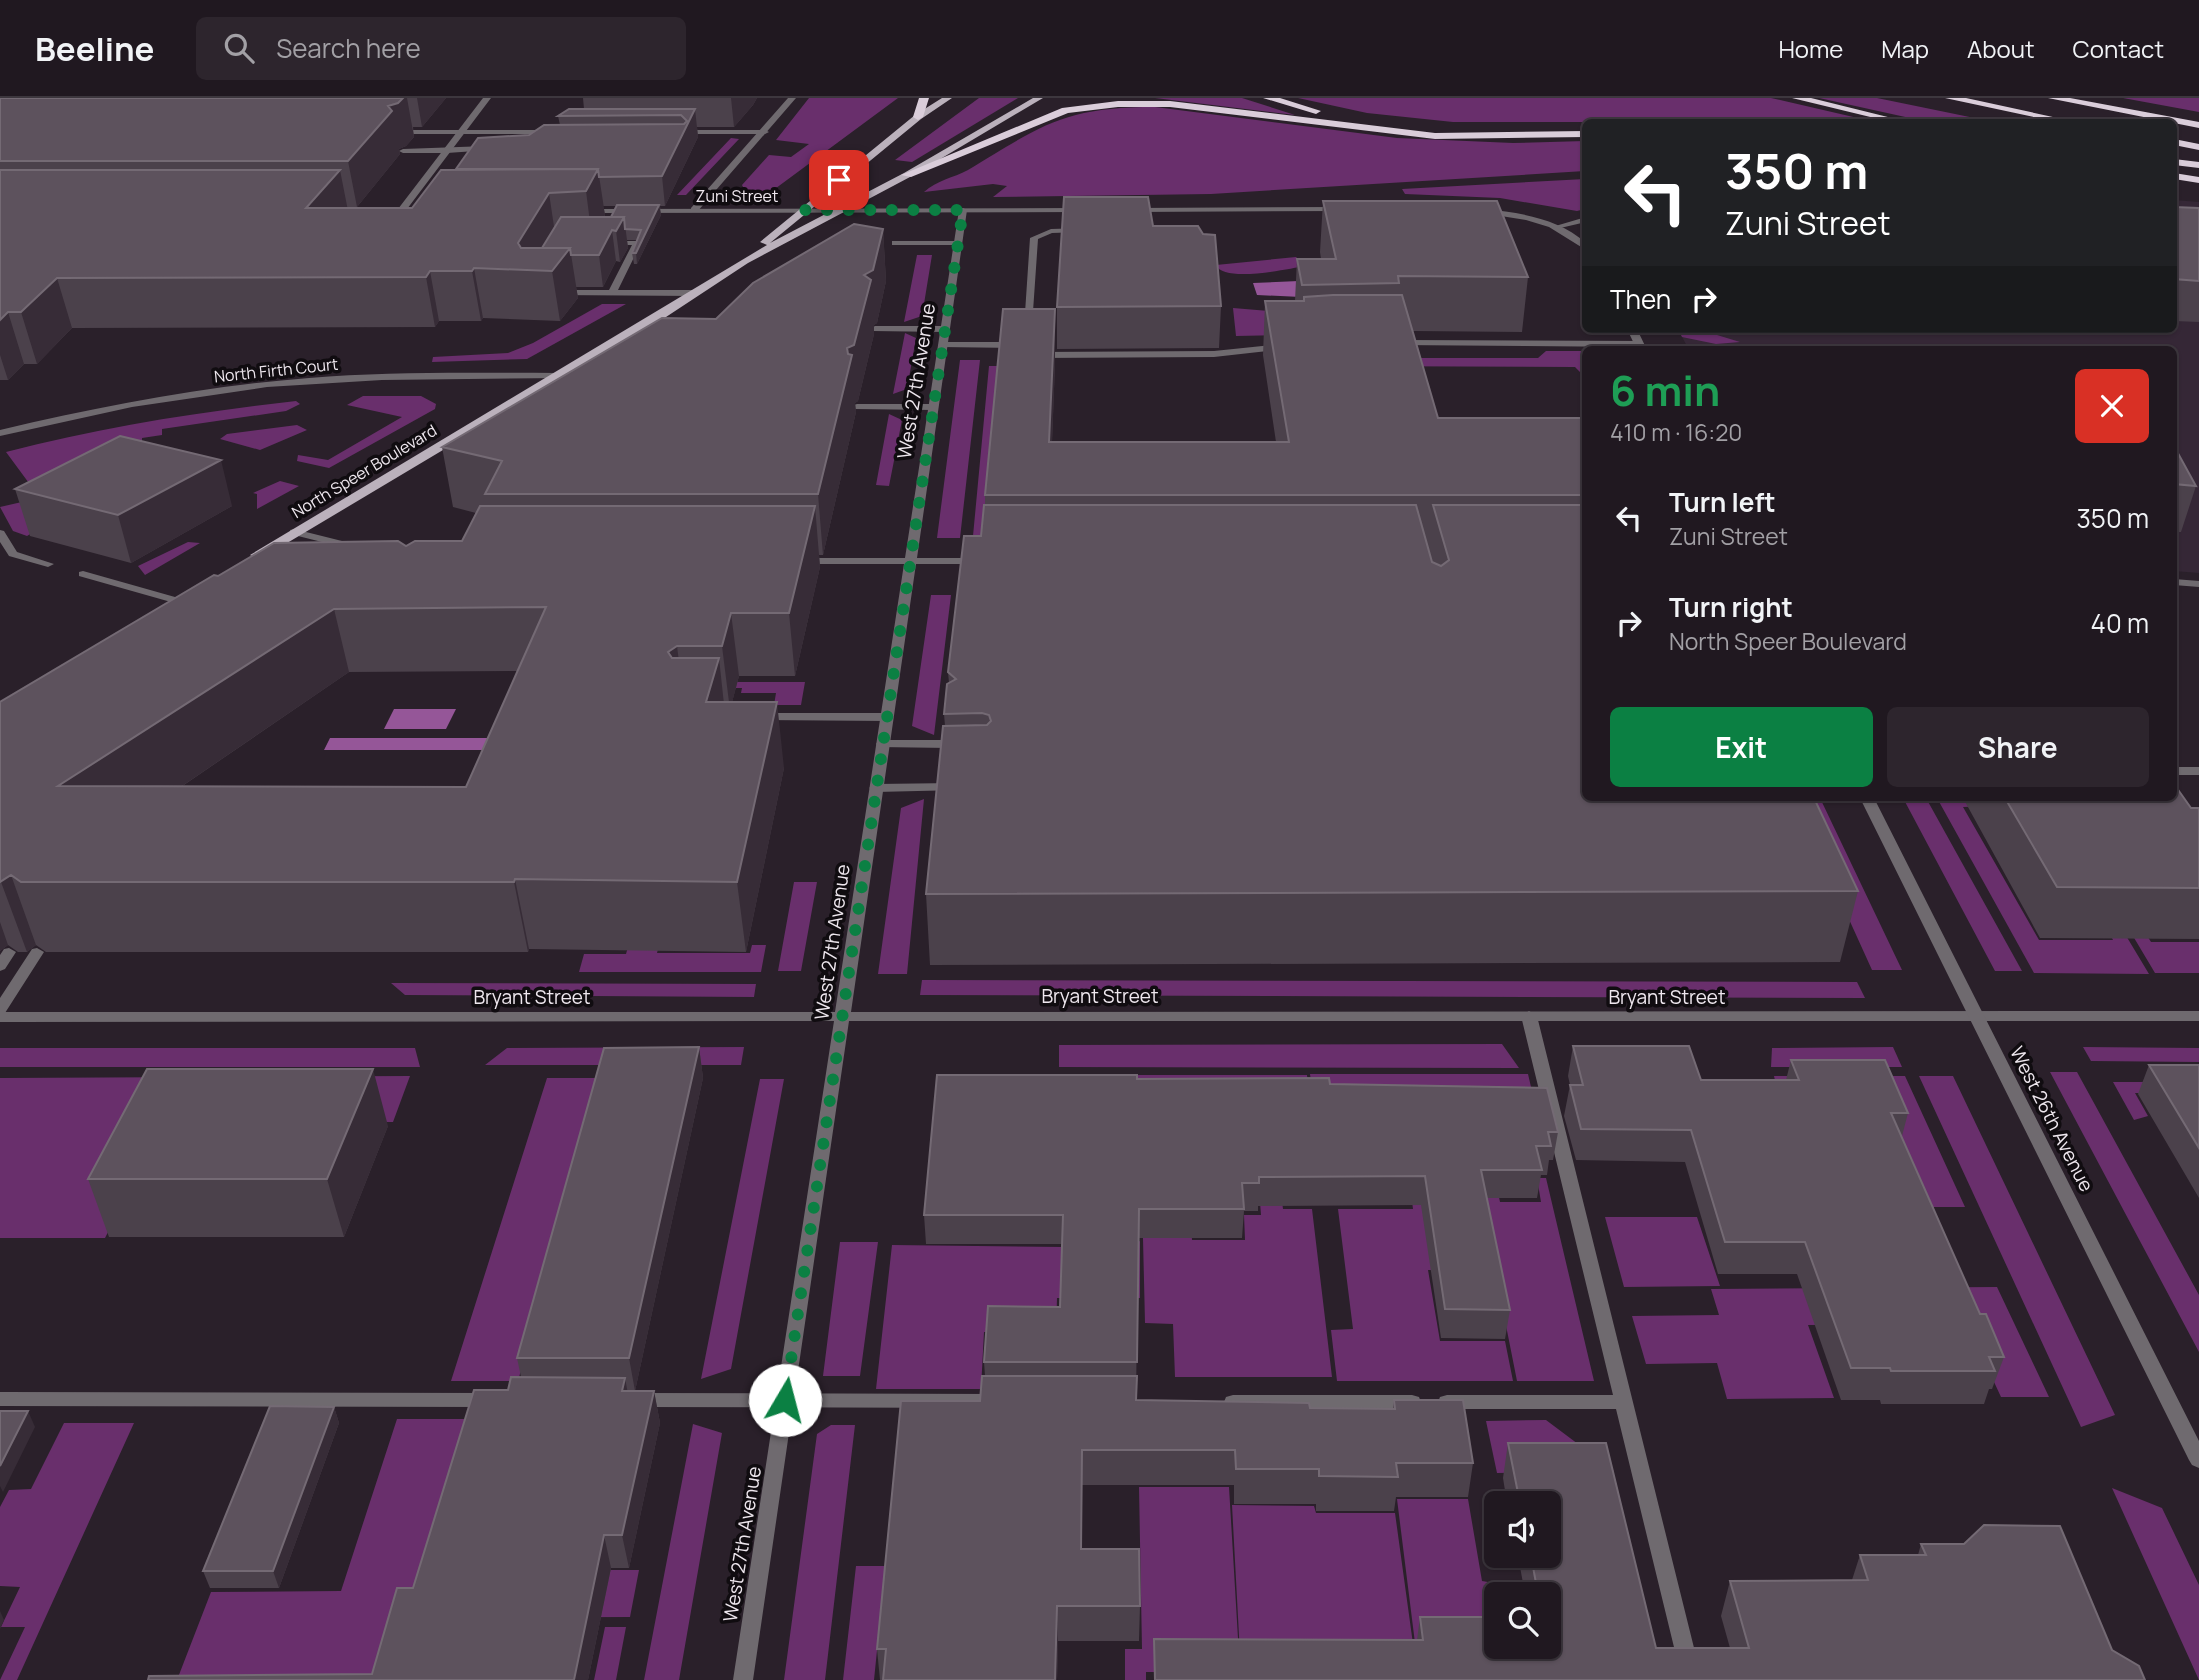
<!DOCTYPE html>
<meta charset="utf-8">
<style>
:root{--surface:#201820;--page:#2d252d;--text:#f1f3f6;--muted:#a2a0a5;--line:#3d373e;--accent:#0b8043}
body{margin:0;font-family:Manrope,sans-serif;background:var(--page);color:var(--text);height:100vh;display:flex;flex-direction:column;font-size:26px;white-space:nowrap}
*{box-sizing:border-box;margin:0}
p{font-size:23px;color:var(--muted)}
.icon{flex:none;width:38px;height:38px;fill:none;stroke:currentColor;stroke-width:2;stroke-linecap:round;stroke-linejoin:round}
.map{position:relative;flex:1;overflow:hidden}
.drawer{position:absolute;left:1582px;top:248px;width:595px;height:455px;display:flex;flex-direction:column;background:var(--surface);border-radius:10px;box-shadow:0 2px 5px #0004,0 0 0 2px var(--line)}
.drawer>*{flex:none}
.banner{position:absolute;left:1582px;top:21px;width:595px;height:214px;border-radius:10px;box-shadow:0 2px 5px #0004,0 0 0 2px var(--line);background:#202124;color:#fff;overflow:hidden}
.controls{position:absolute;left:1484px;top:1393px;display:grid;gap:14px}
.controls a{display:grid;place-items:center;width:77px;height:77px;border-radius:10px;background:var(--surface);box-shadow:0 2px 5px #0004,0 0 0 2px var(--line);font-size:35px}
.pin{position:absolute;display:grid;place-items:center;width:60px;height:60px;color:#fff;margin:-30px;border-radius:14px;box-shadow:0 4px 10px #0006}
.me{position:absolute;width:77px;margin:-38px;rotate:8deg;stroke-linejoin:round;filter:drop-shadow(0 0 5px #0008)}
.turn{display:flex;align-items:center;gap:24px;height:147px;padding:0 28px;font-size:32px}
.turn .icon{width:91px;height:91px;stroke-width:2.5}
.turn b{display:block;font-size:49px;line-height:60px}
.then{display:flex;align-items:center;height:66px;padding:0 28px;background:#0003;gap:14px;font-size:26px}
.round{display:grid;place-items:center;flex:none;width:74px;height:74px;border-radius:10px;background:var(--page)}
.headline{display:flex;align-items:center;justify-content:space-between;height:119px;padding:0 28px}
h1{font-size:42px;font-weight:700;line-height:52px;color:#1e9e55}
.button{display:flex;gap:14px;margin-top:auto;padding:14px 28px}
.button a{flex:1;height:80px;border-radius:10px;background:var(--accent);color:#fff;font-size:28px;font-weight:700;line-height:80px;text-align:center}
.button a+a{background:var(--page);color:var(--text)}
ul{padding:0;list-style:none}
li{display:flex;align-items:center;gap:21px;height:105px;padding:0 28px}
li div{flex:1}
li b{display:block;font-size:26px}
li em{font-style:normal}
header{display:flex;align-items:center;gap:42px;box-sizing:border-box;height:98px;padding:0 35px;background:var(--surface);border-bottom:2px solid var(--line)}
header strong{font-size:33px}
nav{display:flex;gap:38px;margin-inline-start:auto;font-size:24px}
.search{width:490px;height:63px;background:var(--page);display:flex;align-items:center;gap:18px;box-sizing:border-box;padding:0 24px;border-radius:10px;color:var(--muted);font-size:26px}
.map>svg:first-child{display:block}
</style>
<header>
<strong>Beeline</strong>
<div class="search"><svg class="icon" aria-label="search" viewBox="0 0 24 24"><circle cx="10" cy="10" r="6"/><path d="M15 15l6 6"/></svg>Search here</div>
<nav><a>Home</a><a>Map</a><a>About</a><a>Contact</a></nav>
</header>
<div class="map">
<svg width="2199" height="1582" viewBox="0 0 2199 1582">
<rect width="100%" height="100%" fill="#2a202a"/>
<!-- built -->
<path fill="#352736" d="M2174 102 2199 104V475L2174 473V252H1689L1678 231H2174Z"/>
<!-- green -->
<path fill="#692f6c" d="M809 0H898L768 96 746 95 742 87 769 57 791 59 809 46 776 42Z
M979 0H1018L912 64 895 62Z
M1155 0H1242L1295 17Z
M1298 0H1771L1875 24H1453L1367 15Z
M1819 0H1877L1994 24H1928Z
M2123 0H2199V14Z
M1155 9 1397 40 1513 45 1585 43V73L1211 96 993 99 1007 88 993 86 924 94C937 82 953 80 968 72 1042 27 1065 9 1155 9Z
M731 40 739 41 686 97H677Z
M1585 81V111L1577 113 1500 100 1405 96 1402 91Z
M917 157H932L922 218 904 224Z
M1296 159 1305 168C1288 171 1223 185 1216 167Z
M602 206H626L527 261 432 264 433 259 508 255 533 245Z
M1233 210 1295 215 1285 237 1236 238Z
M1678 231H1716L1717 237 1740 244 1716 246 1682 239Z
M905 235 916 240 907 291 893 296Z
M1546 253H1585V279L1575 269 1329 268 1318 260H1538Z
M960 262H980L960 440H937Z
M989 268H999L985 433H1357L973 438Z
M363 298H421L436 306 435 311 329 370 297 363 298 357 328 362 402 319 347 307Z
M296 303 300 306 286 313 162 331V337L142 340V347L37 396 6 354C102 329 198 314 296 303Z
M889 316 902 322 889 388 876 387Z
M297 327 307 332 260 352 220 341 227 336Z
M280 383 299 388 257 411V396L253 395Z
M61 395 35 433 27 438 13 433 0 409Z
M188 444 200 445 145 477 138 468Z
M931 497H951L934 637 912 628Z
M715 584H805L801 607H774L776 595H741L742 590H714Z
M1794 700H1820L1902 872H1872Z
M1903 700H1926L2022 873H1995Z
M1937 700H1982L1987 708 1963 709 2039 842H2113L2105 826H2119L2149 876 2034 875Z
M924 701 907 876H878L901 710Z
M794 784H817L801 873H778Z
M2127 828H2141L2151 844H2199V875H2155Z
M632 835H662L657 855H750L752 847H766L761 874H579L584 856H626Z
M922 882 1857 884 1865 900 920 897Z
M391 885 756 886 754 899 405 897Z
M1502 946 1519 970 1059 969V947Z
M744 949 741 967H485L507 950Z
M1893 949 1902 969H1771L1772 950Z
M2083 949 2199 950V964L2091 963Z
M0 950H415L420 969H0Z
M2077 974 2199 1197V1254L2050 974Z
M1310 976H1528L1537 1015H1470L1311 983Z
M1110 977H1307L1310 1006 1189 1086 1192 1142H1245L1244 1117H1261L1258 1078H1279L1283 1111H1312L1332 1279H1175L1173 1226 1145 1225 1142 1098Z
M410 978 393 1024 163 1025 105 1140H0V980Z
M1774 978H1905L1965 1109H1803Z
M1919 978H1953L2115 1317 2081 1329Z
M547 980H602L518 1283H451Z
M760 981H784L731 1271 701 1281Z
M2113 984H2187L2194 995H2135L2148 1018 2134 1022Z
M1409 1080H1495L1500 1104H1541L1537 1080H1546L1594 1283H1517L1495 1172H1428L1440 1243H1505L1513 1283H1337L1331 1232 1353 1231 1338 1111H1413Z
M1605 1119H1697L1720 1188 1624 1189Z
M1140 1143V1200H1057L1056 1234H984L981 1291H876L892 1147 1064 1149 1085 1170Z
M840 1144H878L860 1278H823Z
M1997 1189 2049 1299H2001L1976 1245 1957 1226 1808 1227 1834 1300 1727 1301 1717 1265 1646 1266 1632 1218 1719 1217 1711 1191Z
M397 1321H477L434 1472H639L630 1519 400 1520 382 1582H177L211 1494 341 1493Z
M1546 1322 1614 1373 1497 1375 1486 1323Z
M64 1325H134L17 1582H0L25 1529H1L20 1489 0 1488V1409L9 1392 31 1391Z
M693 1326 722 1335 679 1582H644Z
M831 1327H855L825 1582H784L817 1336Z
M1139 1389H1229L1240 1574H1146V1582H1125V1551H1142Z
M2112 1390 2162 1410 2199 1487V1582Z
M1397 1401H1468L1482 1483 1488 1484 1496 1525V1549L1416 1553Z
M1232 1407 1314 1408 1316 1415H1395L1417 1575H1241Z
M856 1468H902L885 1473 874 1582H843Z
M605 1529H626L616 1582H594Z"/>
<!-- water -->
<path fill="#955698" d="M1322 182 1342 201 1257 197 1253 185Z
M394 611H456L446 631H384Z
M330 640H493L488 652H324Z"/>
<g fill="none" stroke-linecap="round" stroke-linejoin="round">
<!-- service -->
<path fill="#6f6a6f" fill-rule="evenodd" d="M395 32H550L554 34 550 36H392V32Z
M679 32H765L769 34 765 36H676L675 34Z
M487 48 491 50 490 52 447 55H403L399 53 403 51Z
M1586 119V124L1556 131 1552 129Z
M1084 130 1085 132 1081 134 1052 135 1038 141 1032 228 1024 230 1030 140 1051 131Z
M607 143H637L641 145 618 192H695L699 195 695 198 555 197V193L558 192H609L632 147H607Z
M892 143H958L962 145 958 147H892Z
M875 228H945L950 231 945 234 872 233 870 231Z
M1400 242 1639 243 1644 246 1639 249 1397 247 1395 245Z
M943 244H1018L1023 247 1018 250 940 249 938 247Z
M1282 246 1285 247V251L1214 259 1037 260 1032 257 1037 254 1214 253Z
M857 306H933L938 309 933 312 854 311V307Z
M0 432 4 433 17 454 54 466 48 469 9 458 0 444Z
M83 473 182 501 184 503 178 506 79 478V474Z
M760 615H887L893 619 887 623 756 622 754 619Z
M882 642H950L956 646 950 650 878 649 876 646 878 643Z
M2174 669H2199V677H2174Z
M955 685 960 686 962 689 960 692 876 694 869 690 876 686Z
M9 850 16 854 5 871 0 873V857L4 851Z
M37 850 44 854 5 915 0 917V900L32 851Z
M1529 913 1537 918 1702 1582H1682L1616 1311H1447L1440 1309 1438 1304 1440 1299 1447 1297H1613L1521 918Z
M0 1294 488 1295 495 1297 497 1302 495 1307 488 1309 0 1308Z
M638 1295 996 1296 1003 1298 1005 1303 1003 1308 996 1310 638 1309 631 1307 629 1302 631 1297Z
M1233 1297H1412L1419 1299 1421 1304 1419 1309 1412 1311H1233L1226 1309 1224 1304 1226 1299Z"/>
<!-- minor -->
<path fill="#6f6a6f" fill-rule="evenodd" d="M483 0H491L404 115H398V111Z
M788 0H796L697 114H691V110Z
M963 110 967 112 917 460H979L985 463 979 466H916L851 914 2199 913V923H849L753 1582H733L834 923 0 924V914H835L904 466H803L797 463 803 460H905L959 112Z
M559 275 564 278 562 280 382 282 267 289 132 309 0 338V332C102 308 205 288 309 280 392 273 476 275 559 275Z
M294 431 354 446 355 448 350 451 290 436V432Z
M2174 481 2199 483V489L2174 487Z"/>
<!-- tertiary -->
<path fill="#6f6a6f" fill-rule="evenodd" d="M1339 109H1342V113L1132 114 1128 112 1132 110Z
M1080 110 1084 112 1083 114 586 115 582 113 586 111Z
M1485 111C1521 115 1558 120 1586 145V152L1549 129 1526 122 1482 115 1481 113Z
M1627 231H1637L1647 252H1637Z
M1860 700H1874L2199 1343V1370L2192 1367 2189 1362Z"/>
<!-- primary -->
<path fill="#bbb1bc" fill-rule="evenodd" d="M942 0H952L921 21 770 145 904 75 1033 0H1043L910 79 748 165 666 219 262 460 257 461 250 457 767 147 760 144 915 17Z"/>
<!-- motorway -->
<path fill="#dacdda" fill-rule="evenodd" d="M919 0H929L923 19 918 22 913 19Z
M1263 0H1280L1321 13 1316 16Z
M1792 0H1811L1908 24H1891Z
M1945 0H1966L2076 24H2057Z
M2048 0H2070L2199 24V30Z
M1118 3H1170L1435 35 1586 33V39L1435 41 1170 9H1118L1068 15 911 79 901 77 1062 10Z
M2174 41 2199 46V52L2174 47Z
M2174 61 2199 64V70L2174 67Z
M2174 75 2199 79V85L2174 81Z"/>
</g>
<!-- wall -->
<path fill="#4b414b" fill-rule="evenodd" d="M0 0H446L422 29H413L414 39 406 48 399 51 400 56 357 109H347L348 110H412L456 71 529 37 560 27 558 18 584 11 583 0H757L753 7 734 29H697L698 39 665 108H660L661 117 637 166H634L632 155 637 142H627L628 150 620 164 616 163 603 189H576L578 200 560 223 483 220 481 223H439L435 229 72 230 37 266H24L8 282H0ZM603 108H617L611 119H604L605 117Z
M1323 103 1528 179 1522 234 1413 233 1438 320H1586V700L1858 793 1840 864 930 867 926 796 945 628 944 616 949 585 948 574 981 438 985 407V397L1055 211V265L1052 344H1276L1263 257 1265 203H1295L1297 161H1321L1320 154Z
M2174 109 2199 110V224L2174 223Z
M1153 128 1221 208 1219 250 1057 251V209Z
M883 131 886 183 877 225 874 227V236L858 303 855 305 856 314 823 457H819L820 469 795 578H739L732 604 784 670 746 854 529 851 528 854H46L36 847 27 854H18L8 847 0 853V604L218 478 406 448 462 443 476 415 453 409 442 349 716 221ZM518 573 466 689H181L349 574Z
M2174 348 2196 388 2181 434H2174Z
M15 391 232 408 131 465 30 438Z
M1963 700H2174L2191 710H2199V841L2040 840Z
M1573 948 1701 982H1786L1791 962 1908 1015 1902 1038 1980 1216 2004 1259 1992 1291H1989L1984 1306H1881L1880 1302H1841L1797 1176H1718L1685 1064 1576 1062 1564 1018 1570 987 1568 978Z
M699 949 703 980 635 1293H654L660 1325 629 1470H611L588 1582H148L372 1576 508 1292 521 1279 517 1260Z
M2149 967H2199V1100L2138 996Z
M1137 981 1330 986 1558 1034 1553 1062H1549L1547 1077H1541L1537 1100H1487L1510 1212 1505 1241 1441 1240 1421 1107 1258 1108V1113H1244L1242 1140H1138L1136 1302 1310 1310 1393 1311 1394 1302 1473 1365 1468 1399H1396L1394 1413H1316V1406H1234V1387H1082L1081 1451 1140 1508 1139 1543H1058L1057 1582H880L877 1551 980 1303 985 1278 984 1264 1060 1209 1062 1146H926L924 1117Z
M388 1028 344 1139H109L88 1081Z
M334 1309 339 1325 279 1490H210L203 1473Z
M1508 1345 1656 1550H1730L1721 1518 1730 1483 1852 1482 1860 1457H1918L1921 1446 2112 1552 2145 1582H1154V1541L1417 1542 1420 1519 1549 1549V1496H1525L1518 1458H1549V1405H1507L1503 1380Z"/>
<!-- shaded-wall -->
<path fill="#372c37" d="M403 0H407L414 39 406 48 399 51 400 56 357 109 348 63 388 8Z
M417 0H446L422 29Z
M731 0H757L753 7 734 29Z
M695 11 698 39 665 108 662 78Z
M598 71 605 117 592 140 586 93Z
M340 72 349 118 306 110Z
M549 95 556 142 522 172 518 145Z
M659 107 661 117 637 166 636 155Z
M624 119 628 150 620 164 616 133Z
M883 131 886 183 877 225 874 227V236L858 303 855 305 856 314 823 457 818 396 847 250 864 177Z
M612 132 616 163 603 189 599 157Z
M570 150 578 200 560 223 552 173Z
M474 170 483 220 481 223 472 173Z
M430 173 439 223 435 229 426 179Z
M57 180 72 230 37 266 21 214Z
M1055 211V265L1050 397 1049 344Z
M8 214 24 266 8 282 0 257V222Z
M221 362 232 408 131 465 118 417Z
M815 408 820 469 795 578 789 515Z
M334 511 349 574 81 757 58 688Z
M731 515 739 578 730 612 722 548Z
M677 548 685 612 668 554Z
M719 560 726 625 706 604Z
M777 604 784 670 746 854 737 784Z
M11 777 36 847 27 854 1 784Z
M515 781 529 851 528 854 514 784Z
M0 824 8 847 0 853Z
M699 949 703 980 635 1293 629 1260Z
M373 971 388 1028 344 1139 327 1081Z
M625 1280 631 1312 622 1293Z
M654 1293 660 1325 629 1470 622 1437Z
M334 1309 339 1325 279 1490 273 1473Z
M28 1313 35 1329 3 1394 0 1388V1368Z
M604 1437 611 1470 588 1582H574Z
M1057 1508 1058 1543 1057 1582H1055Z
M0 1513 4 1522 0 1531Z"/>
<!-- building -->
<path fill="#5d525d" stroke="#746a74" stroke-width="2" fill-rule="evenodd" d="M0 0H403L398 5 388 8 392 13 348 63H0Z
M569 11H695L662 78 599 79 598 71H456L478 40 529 37 544 27 684 26 687 23 681 17 558 18Z
M598 71 586 93 549 95 518 145 521 150H570L552 173 474 170 472 173H430L426 179 57 180 21 214H8L0 222V72H340L306 110H412L441 72Z
M1064 99H1148L1153 128H1198L1203 136 1215 137 1221 208 1057 209Z
M1323 103H1497L1528 179 1398 178 1399 185 1302 187 1297 161H1336Z
M617 107H659L636 155H632L641 132 625 131 624 119H611Z
M2174 109 2199 110V183L2174 181Z
M561 119H624L616 133 612 132 599 157H571L570 150H542Z
M854 126 883 131 873 172 864 177 871 182 854 247 847 250 848 256 852 257 818 396H485L502 363 442 349 662 220 716 221 753 185Z
M1333 197H1402L1438 320H1586V397H985L1003 211H1055L1049 344H1289L1265 203H1304V199Z
M120 338 221 362 118 417 15 391Z
M2174 348 2196 388 2174 386Z
M984 407H1416L1432 464 1441 468 1449 462 1433 407H1586V700H1814L1858 793 926 796 943 628 987 627 991 623 989 617 982 615 944 616 947 586 956 581 948 574 964 438H981Z
M480 408H815L789 515H731L722 548H677L668 554 672 560H719L706 604H777L737 784 515 781 514 784H21L11 777 0 784V604L214 477 218 478 274 445 398 443 406 448 415 443H462ZM546 509 466 689 58 688 334 511Z
M2174 686 2191 710H2199V790L2057 789 2005 700H2174Z
M1573 948H1689L1701 982H1799L1791 962H1885L1908 1015H1891L1980 1216H1986L2004 1259H1989L1995 1273H1891L1890 1270H1851L1805 1144H1725L1691 1032 1581 1031 1570 987H1583Z
M699 949 629 1260H517L604 950Z
M2149 967H2199V1050Z
M147 971H373L327 1081H88Z
M937 977H1137V981L1329 980 1330 986 1547 990 1558 1034H1548L1551 1048H1536L1542 1072H1481L1510 1212 1445 1211 1425 1078 1259 1079V1085H1242L1244 1111H1139L1137 1264H984L988 1208 1060 1209 1063 1117H924Z
M982 1278H1137L1136 1302 1309 1305 1310 1310 1395 1311 1394 1302H1463L1473 1365H1396L1398 1379 1319 1378V1371H1236L1235 1352H1082L1081 1451H1139L1140 1508H1057L1055 1582H883L886 1551H877L901 1303H980Z
M511 1279 625 1280 622 1293H654L622 1437H604L574 1582H148L149 1578 372 1576 397 1490H413L474 1292H508Z
M270 1308 334 1309 273 1473H203Z
M0 1313H28L0 1368Z
M1508 1345H1606L1656 1550H1749L1730 1483 1868 1482 1860 1457H1926L1921 1446H1964L1984 1427 2060 1428 2112 1552 2139 1568 2145 1582H1155L1154 1541 1423 1542 1420 1519H1496V1549H1549V1496H1538L1531 1458H1549V1405H1520Z"/>
<g fill="none" stroke-linecap="round" stroke-linejoin="round">
<!-- route -->
<path stroke="#0b8043" stroke-width="12" stroke-dasharray="0 21.6" d="M785 1302 963 112H802L839 82"/>
</g>
<g text-anchor="middle" dominant-baseline="central" stroke-width="7" stroke-linejoin="round" paint-order="stroke">
<!-- far-street labels -->
<g font-size="16" fill="#eee7ee" stroke="#100c10">
<text x="737" y="98">Zuni Street</text>
<text transform="translate(276 272) rotate(-6)">North Firth Court</text>
<text transform="translate(364 373) rotate(-31)">North Speer Boulevard</text>
</g>
<!-- street labels -->
<g font-size="19" fill="#eee7ee" stroke="#100c10">
<text transform="translate(916 283) rotate(-81)">West 27th Avenue</text>
<text transform="translate(832 844) rotate(-82)">West 27th Avenue</text>
<text x="1100" y="898">Bryant Street</text>
<text x="532" y="899">Bryant Street</text>
<text x="1667" y="899">Bryant Street</text>
<text transform="translate(2052 1021) rotate(63)">West 26th Avenue</text>
<text transform="translate(742 1446) rotate(-81)">West 27th Avenue</text>
</g>
</g>
</svg>
<div class="controls">
<a><svg class="icon" aria-label="sound" viewBox="0 0 24 24"><path d="M4 9h4l5-4v14l-5-4H4zM17 9q2 3 0 6"/></svg></a>
<a><svg class="icon" aria-label="search" viewBox="0 0 24 24"><circle cx="10" cy="10" r="6"/><path d="M15 15l6 6"/></svg></a>
</div>
<div class="pin" style="left:839px;top:82px;background:#d93025"><svg class="icon" aria-label="arrive" viewBox="0 0 24 24"><path d="M6 21V4h12l-3 4 3 4H6"/></svg></div>
<svg class="me" style="left:785px;top:1302px" viewBox="-20 -20 40 40"><circle r="19" fill="#fff"/><path d="M0-13L10 11 0 6-10 11z" fill="#0b8043"/></svg>
<div class="banner">
<div class="turn"><svg class="icon" aria-label="left" viewBox="0 0 24 24"><path d="M17 20v-9H6M10 6l-5 5 5 5"/></svg><div><b>350 m</b>Zuni Street</div></div>
<div class="then">Then<svg class="icon" aria-label="right" viewBox="0 0 24 24"><path d="M7 20v-9h11M14 6l5 5-5 5"/></svg></div>
</div>
<section class="drawer">
<div class="headline"><div><h1>6 min</h1><p>410 m · 16:20</p></div><a class="round" style="background:#d93025;color:#fff"><svg class="icon" aria-label="close" viewBox="0 0 24 24"><path d="M6 6l12 12M18 6L6 18"/></svg></a></div>
<ul>
<li><svg class="icon" aria-label="left" viewBox="0 0 24 24"><path d="M17 20v-9H6M10 6l-5 5 5 5"/></svg><div><b>Turn left</b><p>Zuni Street</p></div><em>350 m</em></li>
<li><svg class="icon" aria-label="right" viewBox="0 0 24 24"><path d="M7 20v-9h11M14 6l5 5-5 5"/></svg><div><b>Turn right</b><p>North Speer Boulevard</p></div><em>40 m</em></li>
</ul>
<div class="button"><a>Exit</a><a>Share</a></div>
</section>
</div>
